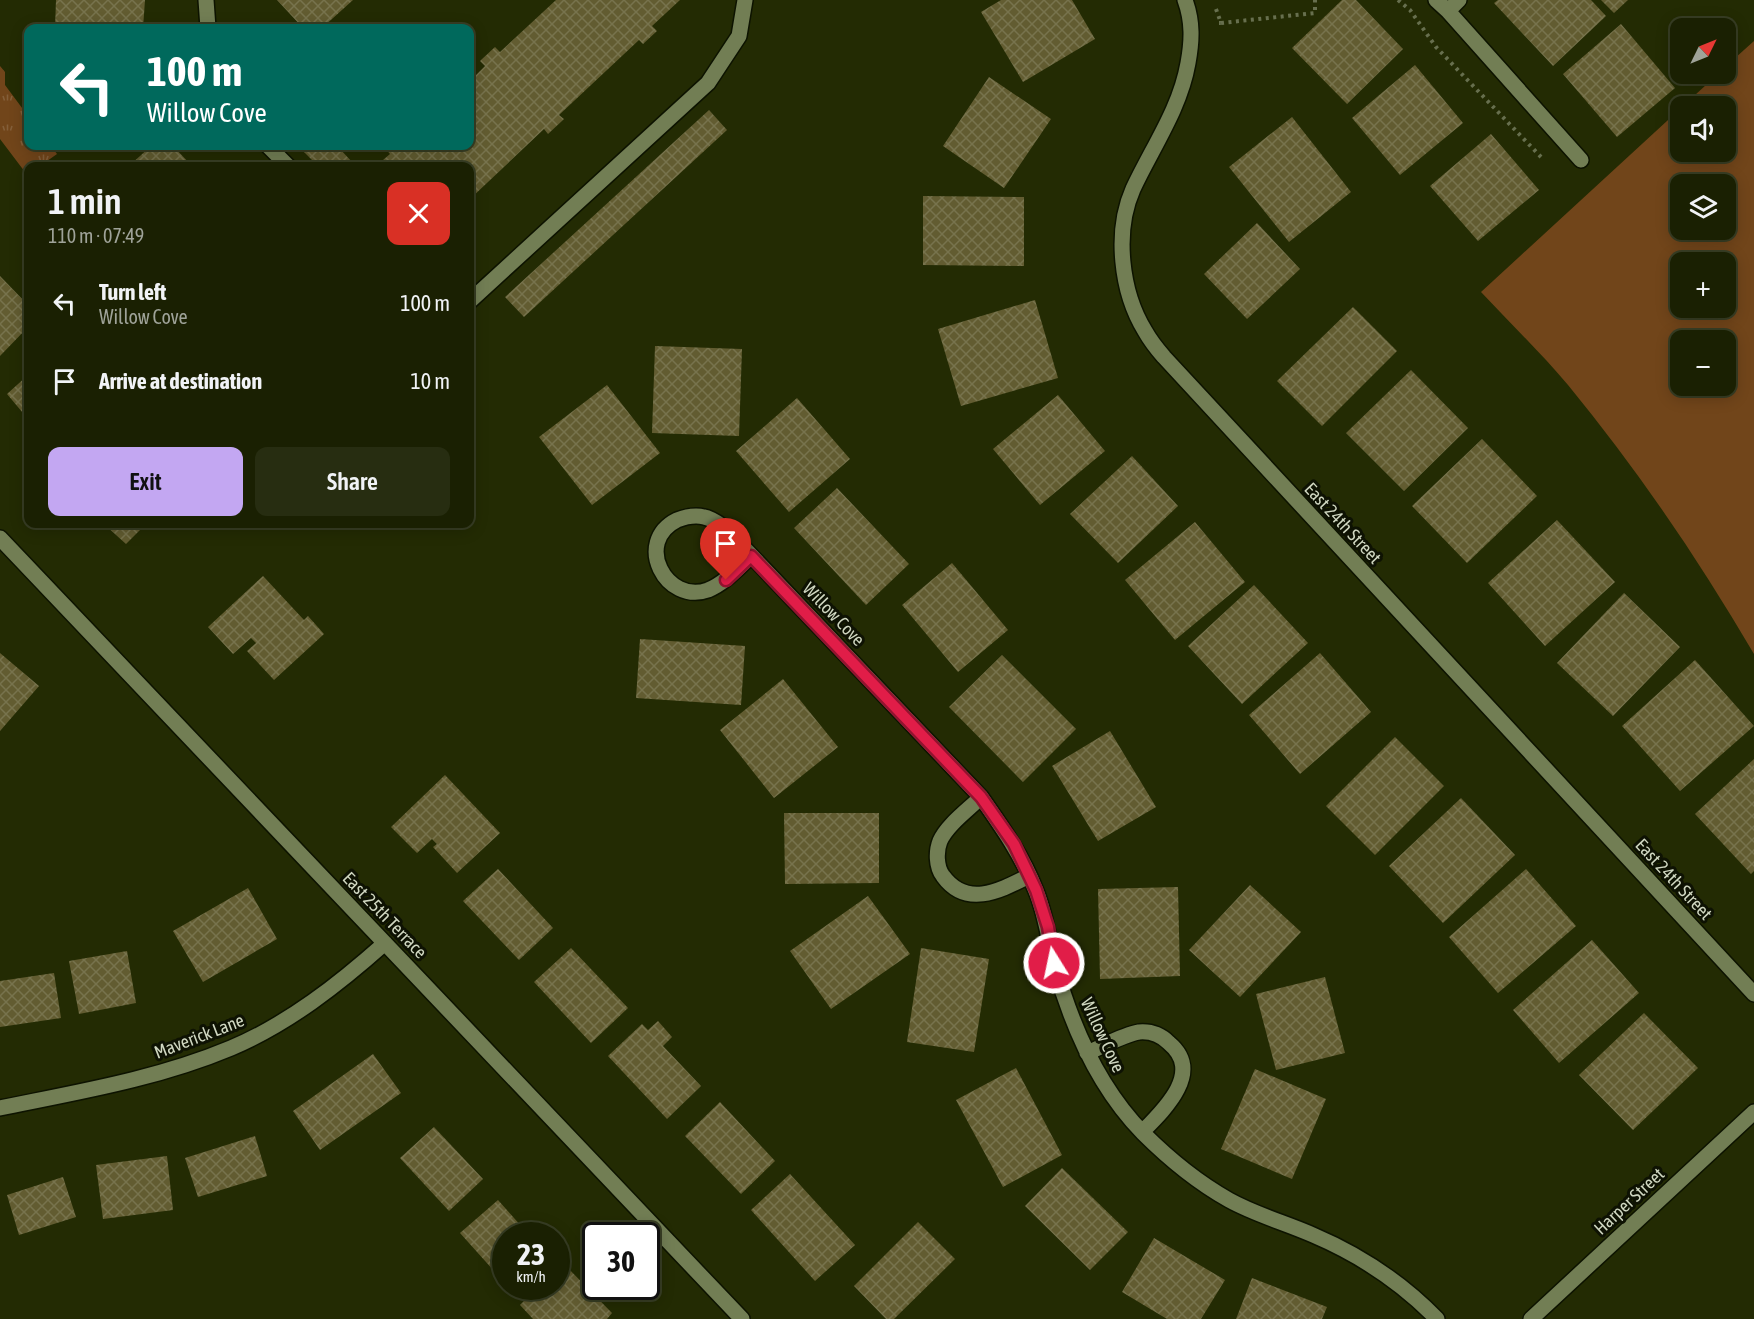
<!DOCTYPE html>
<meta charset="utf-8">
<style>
:root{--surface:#1a2002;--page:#272d11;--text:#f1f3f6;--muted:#9fa399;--line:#383e24;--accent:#c3a7f2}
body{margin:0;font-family:"Asap Condensed",sans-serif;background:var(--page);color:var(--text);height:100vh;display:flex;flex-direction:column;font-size:22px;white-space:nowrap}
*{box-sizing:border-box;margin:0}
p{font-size:20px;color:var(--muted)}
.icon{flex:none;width:33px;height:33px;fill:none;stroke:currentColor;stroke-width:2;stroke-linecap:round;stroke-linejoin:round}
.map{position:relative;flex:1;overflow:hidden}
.drawer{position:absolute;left:24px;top:162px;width:450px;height:366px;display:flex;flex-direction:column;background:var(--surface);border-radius:12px;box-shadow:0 3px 15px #0003,0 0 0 2px var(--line)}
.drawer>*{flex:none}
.banner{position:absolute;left:24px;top:24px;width:450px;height:126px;border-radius:12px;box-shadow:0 3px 15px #0003,0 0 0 2px var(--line);background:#00695c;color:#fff;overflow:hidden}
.needle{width:39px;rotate:47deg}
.fabs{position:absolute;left:1670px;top:18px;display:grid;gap:12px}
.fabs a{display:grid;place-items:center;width:66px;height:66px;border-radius:12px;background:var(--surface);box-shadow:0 3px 15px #0003,0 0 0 2px var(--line);font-size:30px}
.speed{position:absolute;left:492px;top:1222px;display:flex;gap:12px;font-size:30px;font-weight:700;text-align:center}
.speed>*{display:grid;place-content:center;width:78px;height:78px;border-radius:50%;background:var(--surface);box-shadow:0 3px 15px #0003,0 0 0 2px var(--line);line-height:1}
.speed small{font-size:15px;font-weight:400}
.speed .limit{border:3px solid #111;border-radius:9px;background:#fff;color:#111}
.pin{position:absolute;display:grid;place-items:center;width:51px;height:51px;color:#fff;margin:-62px -26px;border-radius:50% 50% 50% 0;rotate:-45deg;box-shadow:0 0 6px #0007}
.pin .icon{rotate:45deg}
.me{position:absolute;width:66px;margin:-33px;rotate:350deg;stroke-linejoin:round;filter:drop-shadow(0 0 4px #0008)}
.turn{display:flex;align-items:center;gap:21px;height:126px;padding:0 24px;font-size:27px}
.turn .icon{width:78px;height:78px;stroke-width:2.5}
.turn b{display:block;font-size:42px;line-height:51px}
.round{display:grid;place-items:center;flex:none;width:63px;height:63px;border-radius:12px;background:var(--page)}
.head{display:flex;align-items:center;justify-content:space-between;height:102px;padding:0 24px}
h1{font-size:36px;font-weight:600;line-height:45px}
.cta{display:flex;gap:12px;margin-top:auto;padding:12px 24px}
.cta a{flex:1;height:69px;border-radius:12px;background:var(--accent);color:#111;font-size:24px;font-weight:600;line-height:69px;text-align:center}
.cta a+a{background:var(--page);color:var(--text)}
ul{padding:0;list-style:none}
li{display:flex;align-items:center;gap:18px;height:78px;padding:0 24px}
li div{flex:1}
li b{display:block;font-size:22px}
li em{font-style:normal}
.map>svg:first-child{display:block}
</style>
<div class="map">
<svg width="1754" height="1319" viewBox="0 0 1754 1319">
<defs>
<pattern id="park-tufts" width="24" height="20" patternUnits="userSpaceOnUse" patternTransform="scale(1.5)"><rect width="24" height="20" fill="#71451a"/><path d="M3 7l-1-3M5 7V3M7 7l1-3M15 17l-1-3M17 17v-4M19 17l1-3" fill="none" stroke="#845f3a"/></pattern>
<pattern id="building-cross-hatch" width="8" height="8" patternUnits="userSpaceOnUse" patternTransform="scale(1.5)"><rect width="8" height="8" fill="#625c31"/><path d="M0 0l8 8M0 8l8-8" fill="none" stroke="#77734d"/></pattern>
</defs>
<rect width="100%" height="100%" fill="#232b03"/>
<!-- grass -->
<path fill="#71451a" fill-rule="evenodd" d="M1754 41V654C1699 560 1637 469 1568 385 1541 353 1510 323 1481 292L1680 109V152H1725V106H1683L1718 74H1725V67ZM1725 184V230H1680V184ZM1680 262H1725V308H1680ZM1680 340H1725V386H1680Z"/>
<!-- park -->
<path fill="url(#park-tufts)" d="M0 66 5 72V85L28 116V146H51L57 154 40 166H28V176L0 139Z"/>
<!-- building -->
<path fill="url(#building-cross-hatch)" d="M56 0H145L143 28H55Z
M277 0H353L322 28H303Z
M556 0H680L652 26 657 31 643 44 639 40 559 115 564 119 548 134 544 129 470 199V166H376L390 154 386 149 390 146H470V81L485 66 480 61 495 47 500 52Z
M1001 0H1072L1095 39 1023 82 981 12Z
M1342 0H1356L1403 49 1347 104 1292 48Z
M1498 0H1591L1606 16 1553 66 1494 3Z
M1601 0H1628L1614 13Z
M1621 24 1675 88 1617 137 1563 74Z
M1415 65 1463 123 1400 175 1352 118Z
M989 77 1051 119 1004 188 943 146Z
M709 110 727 130 524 317 505 297Z
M1292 117 1351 192 1289 242 1229 167Z
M1491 134 1539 190 1478 241 1430 186Z
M151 146H173L192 166H129Z
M298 146H337L354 164 350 166H318Z
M923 196 1024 197V266L923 265Z
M1257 223 1300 269 1247 319 1204 274Z
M0 276 28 305V327L0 356Z
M1035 300 1058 378 961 406 938 329Z
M1353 307 1397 351 1322 426 1277 381Z
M655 346 742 349 739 436 652 433Z
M1411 370 1468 428 1404 491 1346 433Z
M28 375V419L7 394Z
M607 385 660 453 592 505 539 437Z
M1058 395 1105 451 1040 505 993 449Z
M797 398 850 459 789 512 736 451Z
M1482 439 1537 496 1467 563 1412 506Z
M1132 456 1178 506 1118 563 1070 514Z
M837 488 909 564 866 605 794 528Z
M1557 520 1615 582 1545 646 1488 583Z
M1195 522 1245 582 1175 640 1125 580Z
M104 524H146L126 544Z
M952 563 1008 630 958 672 902 605Z
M263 576 304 620 308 616 324 634 274 680 247 651 256 643 251 638 233 654 208 627Z
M1254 585 1308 643 1242 704 1188 646Z
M1624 593 1680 647 1613 716 1557 663Z
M640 639 745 646 741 705 636 698Z
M0 653 39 686 0 731Z
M1320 653 1371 712 1300 774 1249 715Z
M1002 655 1076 729 1023 782 949 707Z
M1695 660 1754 726 1680 791 1622 726Z
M783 679 838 747 774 798 720 730Z
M1110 731 1156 807 1098 841 1052 766Z
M1395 737 1444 786 1375 855 1326 806Z
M1754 759V871L1751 874 1695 814Z
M445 775 500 833 457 873 433 847 437 844 432 839 417 853 391 827Z
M1461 798 1515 855 1443 923 1389 866Z
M784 813H879V883L785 884Z
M498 869 553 928 519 960 463 901Z
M1526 869 1576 926 1498 993 1449 937Z
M1250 885 1301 932 1240 997 1189 950Z
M1178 887 1180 976 1100 979 1098 889Z
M248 888 277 939 203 982 173 931Z
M868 896 910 954 831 1009 790 951Z
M1592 940 1639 993 1559 1063 1513 1010Z
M571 948 628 1008 591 1043 534 982Z
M921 948 989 959 974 1052 907 1042Z
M127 951 136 1003 79 1014 69 961Z
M54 973 61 1018 0 1027V981Z
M1325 977 1345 1053 1276 1070 1256 994Z
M1644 1013 1698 1068 1633 1130 1579 1075Z
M658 1021 672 1037 663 1046 701 1086 667 1119 608 1056 642 1024 648 1030Z
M373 1054 401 1093 320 1150 293 1111Z
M1016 1068 1062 1155 1003 1187 956 1100Z
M1255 1069 1326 1099 1292 1179 1221 1149Z
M720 1102 775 1161 741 1194 685 1136Z
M434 1127 483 1179 449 1211 400 1158Z
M255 1136 267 1176 198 1197 185 1158Z
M167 1156 173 1210 103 1219 96 1165Z
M1062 1168 1128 1232 1090 1270 1025 1206Z
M790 1174 855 1245 815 1281 751 1210Z
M63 1177 76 1217 19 1235 7 1195Z
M498 1200 530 1236H506V1279L503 1281 460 1233Z
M918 1222 955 1259 894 1319H886L854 1286Z
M1154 1238 1225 1280 1201 1319H1167L1122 1292Z
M563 1263 612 1313 607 1319H533L520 1305 538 1287H556V1269Z
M1252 1278 1327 1307 1322 1319H1236Z"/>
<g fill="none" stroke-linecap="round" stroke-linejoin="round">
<defs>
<path id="minor" d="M206 0 208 28
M1185 0C1193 22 1192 41 1188 63 1180 109 1152 148 1133 189 1114 232 1121 292 1145 331 1150 340 1157 349 1164 357L1754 994
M1436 0 1448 11 1459 0
M1448 11 1581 160
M268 146 288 166
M470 301 708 83 739 36 745 0
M0 538 742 1319
M751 556C738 568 725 583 708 590 666 605 633 542 677 520 685 517 696 515 704 517 711 518 719 524 725 528L981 797C1002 827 1023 857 1036 891 1046 915 1049 941 1055 966 1072 1027 1098 1087 1143 1133 1169 1159 1197 1182 1229 1200 1256 1215 1286 1223 1313 1235 1360 1255 1402 1283 1437 1319
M981 797C968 810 947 825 940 841 936 851 936 867 943 876 967 909 1001 890 1029 876
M1087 1053C1104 1046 1122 1035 1139 1032 1151 1031 1161 1035 1169 1043 1204 1072 1164 1110 1142 1132
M0 1108C78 1092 157 1079 231 1048 288 1024 339 984 385 943
M1531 1319 1754 1112"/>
</defs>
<!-- minor casing -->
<use href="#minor" stroke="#0d1300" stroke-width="18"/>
<!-- path -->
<path stroke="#676f4e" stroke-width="4" stroke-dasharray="3 4.5" stroke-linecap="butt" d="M1398 0 1410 10 1436 47 1541 157
M1216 9 1221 23H1219
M1221 23 1315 13V0"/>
<!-- minor -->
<use href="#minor" stroke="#727e54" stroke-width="15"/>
</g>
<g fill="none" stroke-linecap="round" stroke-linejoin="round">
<defs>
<path id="route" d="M726 580 751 556 981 797 1014 844 1036 890 1048 927 1054 963"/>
</defs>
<!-- route casing -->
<use href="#route" stroke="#92132f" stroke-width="15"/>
<!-- route -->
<use href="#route" stroke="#e11d48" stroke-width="10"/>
</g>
<g text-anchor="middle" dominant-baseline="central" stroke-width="6" stroke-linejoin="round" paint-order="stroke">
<!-- street labels -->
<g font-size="18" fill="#d0d7c1" stroke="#0e1203">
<text transform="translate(1343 523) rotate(47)">East 24th Street</text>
<text transform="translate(834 614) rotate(46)">Willow Cove</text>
<text transform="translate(1674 879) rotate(47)">East 24th Street</text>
<text transform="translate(385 915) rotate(46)">East 25th Terrace</text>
<text transform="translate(1103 1035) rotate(65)">Willow Cove</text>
<text transform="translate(199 1036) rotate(-21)">Maverick Lane</text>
<text transform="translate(1629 1201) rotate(-43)">Harper Street</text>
</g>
</g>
</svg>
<div class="fabs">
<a><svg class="needle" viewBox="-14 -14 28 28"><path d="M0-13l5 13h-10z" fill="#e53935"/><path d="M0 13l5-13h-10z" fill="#9fa399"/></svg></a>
<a><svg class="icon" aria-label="sound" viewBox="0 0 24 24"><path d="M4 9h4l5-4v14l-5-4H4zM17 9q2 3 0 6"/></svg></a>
<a><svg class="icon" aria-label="layers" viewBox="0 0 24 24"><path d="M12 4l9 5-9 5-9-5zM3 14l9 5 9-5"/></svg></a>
<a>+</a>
<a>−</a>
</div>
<div class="speed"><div>23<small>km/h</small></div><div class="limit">30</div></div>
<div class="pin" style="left:726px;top:580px;background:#d93025"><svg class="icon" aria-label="arrive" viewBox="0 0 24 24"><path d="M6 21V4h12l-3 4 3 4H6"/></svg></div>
<svg class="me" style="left:1054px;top:963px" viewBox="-20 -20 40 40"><circle r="17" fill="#e11d48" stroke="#fff" stroke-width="3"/><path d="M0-11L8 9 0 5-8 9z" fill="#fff"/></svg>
<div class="banner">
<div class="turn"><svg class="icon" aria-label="left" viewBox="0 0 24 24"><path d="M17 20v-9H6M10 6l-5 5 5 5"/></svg><div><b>100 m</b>Willow Cove</div></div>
</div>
<section class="drawer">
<div class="head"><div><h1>1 min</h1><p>110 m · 07:49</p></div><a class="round" style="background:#d93025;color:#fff"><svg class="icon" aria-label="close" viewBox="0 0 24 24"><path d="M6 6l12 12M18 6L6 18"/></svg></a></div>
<ul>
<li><svg class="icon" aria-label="left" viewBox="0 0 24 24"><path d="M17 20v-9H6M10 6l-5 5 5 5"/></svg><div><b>Turn left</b><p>Willow Cove</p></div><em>100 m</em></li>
<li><svg class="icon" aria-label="arrive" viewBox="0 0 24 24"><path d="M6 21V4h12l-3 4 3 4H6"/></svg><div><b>Arrive at destination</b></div><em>10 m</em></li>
</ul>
<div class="cta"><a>Exit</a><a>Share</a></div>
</section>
</div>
